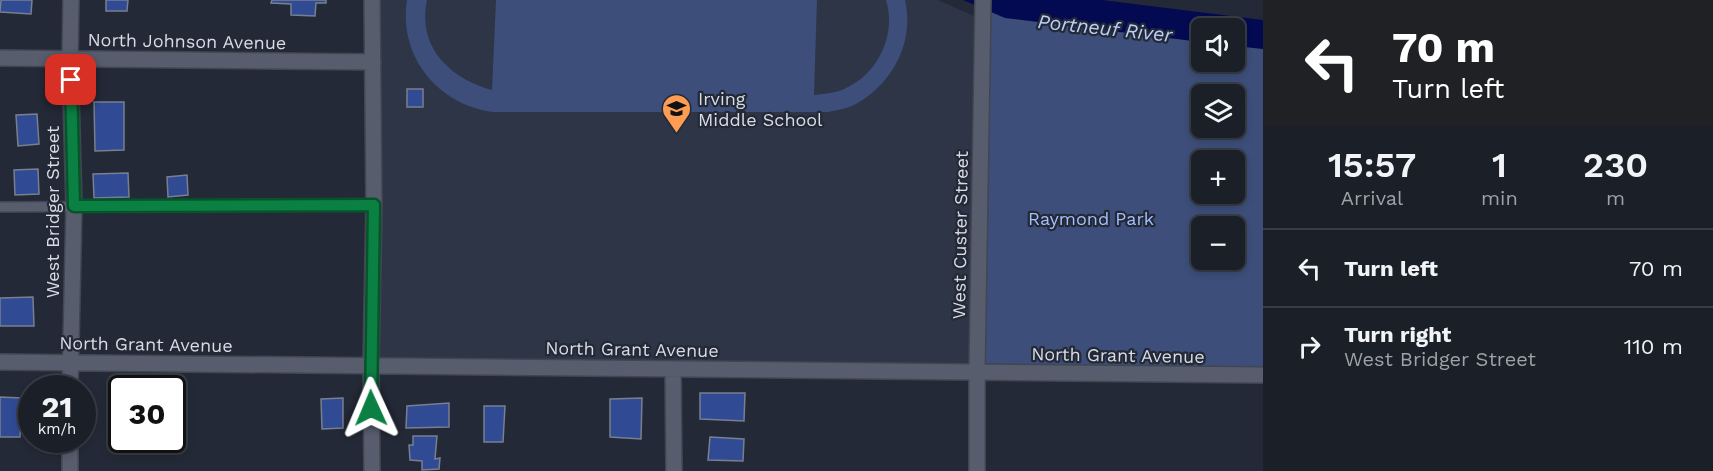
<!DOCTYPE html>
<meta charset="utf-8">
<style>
:root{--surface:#1a1f28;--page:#232730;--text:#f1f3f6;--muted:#9fa2a8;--line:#383d45}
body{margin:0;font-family:"Work Sans",sans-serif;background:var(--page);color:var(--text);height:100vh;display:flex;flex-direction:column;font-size:22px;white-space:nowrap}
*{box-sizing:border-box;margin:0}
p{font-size:20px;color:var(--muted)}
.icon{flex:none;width:33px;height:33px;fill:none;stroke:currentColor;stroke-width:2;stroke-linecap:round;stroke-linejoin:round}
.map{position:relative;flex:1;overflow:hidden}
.sheet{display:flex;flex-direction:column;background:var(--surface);width:450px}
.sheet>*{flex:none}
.banner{background:#202124;color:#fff;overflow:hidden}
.buttons{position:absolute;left:1191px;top:18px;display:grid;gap:12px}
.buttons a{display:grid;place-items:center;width:54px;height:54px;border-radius:9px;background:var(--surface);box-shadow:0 3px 9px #0003,0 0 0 2px var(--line);font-size:30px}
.speed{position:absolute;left:18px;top:375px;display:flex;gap:12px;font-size:30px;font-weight:700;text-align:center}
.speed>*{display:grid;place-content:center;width:78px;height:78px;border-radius:50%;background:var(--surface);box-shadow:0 3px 9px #0003,0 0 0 2px var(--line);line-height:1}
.speed small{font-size:15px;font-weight:400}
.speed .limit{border:3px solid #111;border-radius:9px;background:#fff;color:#111}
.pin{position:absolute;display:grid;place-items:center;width:51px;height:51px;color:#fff;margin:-26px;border-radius:12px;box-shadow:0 3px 9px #0006}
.me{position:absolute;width:66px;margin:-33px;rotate:359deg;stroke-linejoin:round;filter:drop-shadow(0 0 4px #0008)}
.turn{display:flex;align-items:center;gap:21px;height:126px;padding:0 30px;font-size:27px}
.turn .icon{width:78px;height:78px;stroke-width:2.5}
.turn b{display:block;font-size:42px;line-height:51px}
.eta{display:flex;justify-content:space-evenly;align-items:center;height:102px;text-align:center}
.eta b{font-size:36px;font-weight:600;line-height:42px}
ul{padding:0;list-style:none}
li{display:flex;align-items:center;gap:18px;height:78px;padding:0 30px;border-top:2px solid var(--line)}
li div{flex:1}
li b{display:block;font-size:22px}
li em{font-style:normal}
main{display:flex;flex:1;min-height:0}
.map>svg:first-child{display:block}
</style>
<main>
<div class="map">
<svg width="1263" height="471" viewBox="0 0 1263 471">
<rect width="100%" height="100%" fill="#232936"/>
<!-- built -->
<path fill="#2d3547" d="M372 0H938L983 20 977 372 371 365Z"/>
<!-- green -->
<path fill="#3c4e79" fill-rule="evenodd" d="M407 0H427C417 47 450 79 492 90L496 0H817L814 95C823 94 833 93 842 90 877 76 897 36 886 0H905C915 42 892 85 854 105 846 109 837 110 828 112H493C438 105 398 56 407 0Z
M983 3 1201 39 1202 62H1234L1235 43 1263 46V375L977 372ZM1202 94H1234V128H1202ZM1202 160H1234V194H1202ZM1202 226H1234V260H1202Z"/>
<!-- water -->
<path fill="#030a51" d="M963 0H1102L1263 20V49L1235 46 1234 28H1202L1201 42 1005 18Z"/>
<!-- building -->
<path fill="#304b94" stroke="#787f8f" stroke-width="1.5" d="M1 0H32L31 14 0 12Z
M106 0H128L127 11H106Z
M272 0H326V3H316L315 16 291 15V4L271 3Z
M407 89H423V107H407Z
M94 102H124V150L95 151Z
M37 114 39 144 18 146 16 115Z
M38 169 39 194 15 195 14 170Z
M128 173 129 197 94 198 93 174Z
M187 175 188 195 168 197 167 177Z
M33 297 34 326H0V298Z
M700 393H745L744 421 700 419Z
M0 397 22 398 20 437H0Z
M343 398V428L322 429 321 399Z
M642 398 641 439 610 437V399Z
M449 403V427L406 428 407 406Z
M484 406H505L503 442H484Z
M413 436H437L435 459 440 458 439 469 422 470V461L410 460 409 445H413Z
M710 437 744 439 743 461 708 460Z"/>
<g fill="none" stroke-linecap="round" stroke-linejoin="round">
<defs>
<path id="service" d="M0 207 374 205"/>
<path id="minor" d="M0 58 373 62
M0 362 1263 375
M673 369 674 471
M70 388 74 206 70 59 71 0
M70 440V471
M372 471 371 365 374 205 372 0"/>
<path id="tertiary" d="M977 471V372L983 0"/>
</defs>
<!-- service casing -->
<use href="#service" stroke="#414651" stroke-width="12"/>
<!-- minor casing -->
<use href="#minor" stroke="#414651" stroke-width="18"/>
<!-- tertiary casing -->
<use href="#tertiary" stroke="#414651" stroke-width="18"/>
<!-- service -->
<use href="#service" stroke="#575d6d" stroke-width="9"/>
<!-- minor -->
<use href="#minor" stroke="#575d6d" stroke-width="15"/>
<!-- tertiary -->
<use href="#tertiary" stroke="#575d6d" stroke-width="15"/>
</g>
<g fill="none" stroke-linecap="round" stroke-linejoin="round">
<defs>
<path id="route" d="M71 80 74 206 374 205 371 408"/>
</defs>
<!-- route casing -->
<use href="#route" stroke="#07532c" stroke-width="15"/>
<!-- route -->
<use href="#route" stroke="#0b8043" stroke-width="10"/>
</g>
<!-- icons -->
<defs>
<symbol id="school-pin" viewBox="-11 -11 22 30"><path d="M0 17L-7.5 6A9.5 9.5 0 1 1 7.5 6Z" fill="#fc9d53" stroke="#232936"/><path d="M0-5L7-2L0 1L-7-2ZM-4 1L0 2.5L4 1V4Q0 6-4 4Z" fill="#111"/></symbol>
</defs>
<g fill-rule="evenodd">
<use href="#school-pin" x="660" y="92" width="33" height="45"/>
</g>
<g text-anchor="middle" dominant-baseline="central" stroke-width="4.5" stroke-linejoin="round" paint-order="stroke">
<!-- street labels -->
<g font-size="18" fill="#d8dce5" stroke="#232936">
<text transform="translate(187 41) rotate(1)">North Johnson Avenue</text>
<text transform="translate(52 212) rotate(-90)">West Bridger Street</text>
<text transform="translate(960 235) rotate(-89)">West Custer Street</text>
<text transform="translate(146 344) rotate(1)">North Grant Avenue</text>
<text transform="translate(632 349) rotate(1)">North Grant Avenue</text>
<text transform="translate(1118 355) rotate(1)">North Grant Avenue</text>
</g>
<!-- poi labels -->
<g font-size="18" fill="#d8dce5" stroke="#232936" text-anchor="start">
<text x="698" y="98">Irving<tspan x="698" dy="21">Middle School</tspan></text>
</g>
<!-- park labels -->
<g font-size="18" fill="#a4bffd" stroke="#232936">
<text x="1091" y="218">Raymond Park</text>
</g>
<!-- water labels -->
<g font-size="20" font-style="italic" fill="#bbcef8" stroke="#232936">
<text transform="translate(1105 28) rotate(6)">Portneuf River</text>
</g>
</g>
</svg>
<div class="buttons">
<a><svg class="icon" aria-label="sound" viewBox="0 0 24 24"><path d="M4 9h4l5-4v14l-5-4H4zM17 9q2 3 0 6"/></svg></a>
<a><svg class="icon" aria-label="layers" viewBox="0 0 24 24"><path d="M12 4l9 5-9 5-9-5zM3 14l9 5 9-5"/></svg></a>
<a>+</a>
<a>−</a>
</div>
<div class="speed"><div>21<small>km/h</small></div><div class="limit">30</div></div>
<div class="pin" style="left:71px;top:80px;background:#d93025"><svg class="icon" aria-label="arrive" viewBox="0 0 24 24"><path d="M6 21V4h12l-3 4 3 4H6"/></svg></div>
<svg class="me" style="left:371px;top:408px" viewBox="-20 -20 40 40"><path d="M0-17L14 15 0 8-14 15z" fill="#0b8043" stroke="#fff" stroke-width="4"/></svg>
</div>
<section class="sheet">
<div class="banner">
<div class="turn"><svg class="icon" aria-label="left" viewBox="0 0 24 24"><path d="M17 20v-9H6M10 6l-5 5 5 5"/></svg><div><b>70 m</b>Turn left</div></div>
</div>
<div class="eta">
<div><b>15:57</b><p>Arrival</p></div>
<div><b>1</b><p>min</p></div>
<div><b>230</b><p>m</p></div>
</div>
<ul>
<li><svg class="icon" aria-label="left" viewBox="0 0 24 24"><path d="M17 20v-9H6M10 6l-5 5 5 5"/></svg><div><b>Turn left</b></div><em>70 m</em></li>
<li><svg class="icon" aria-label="right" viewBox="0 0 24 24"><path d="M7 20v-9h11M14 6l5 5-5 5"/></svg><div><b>Turn right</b><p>West Bridger Street</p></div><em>110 m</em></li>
</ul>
</section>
</main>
